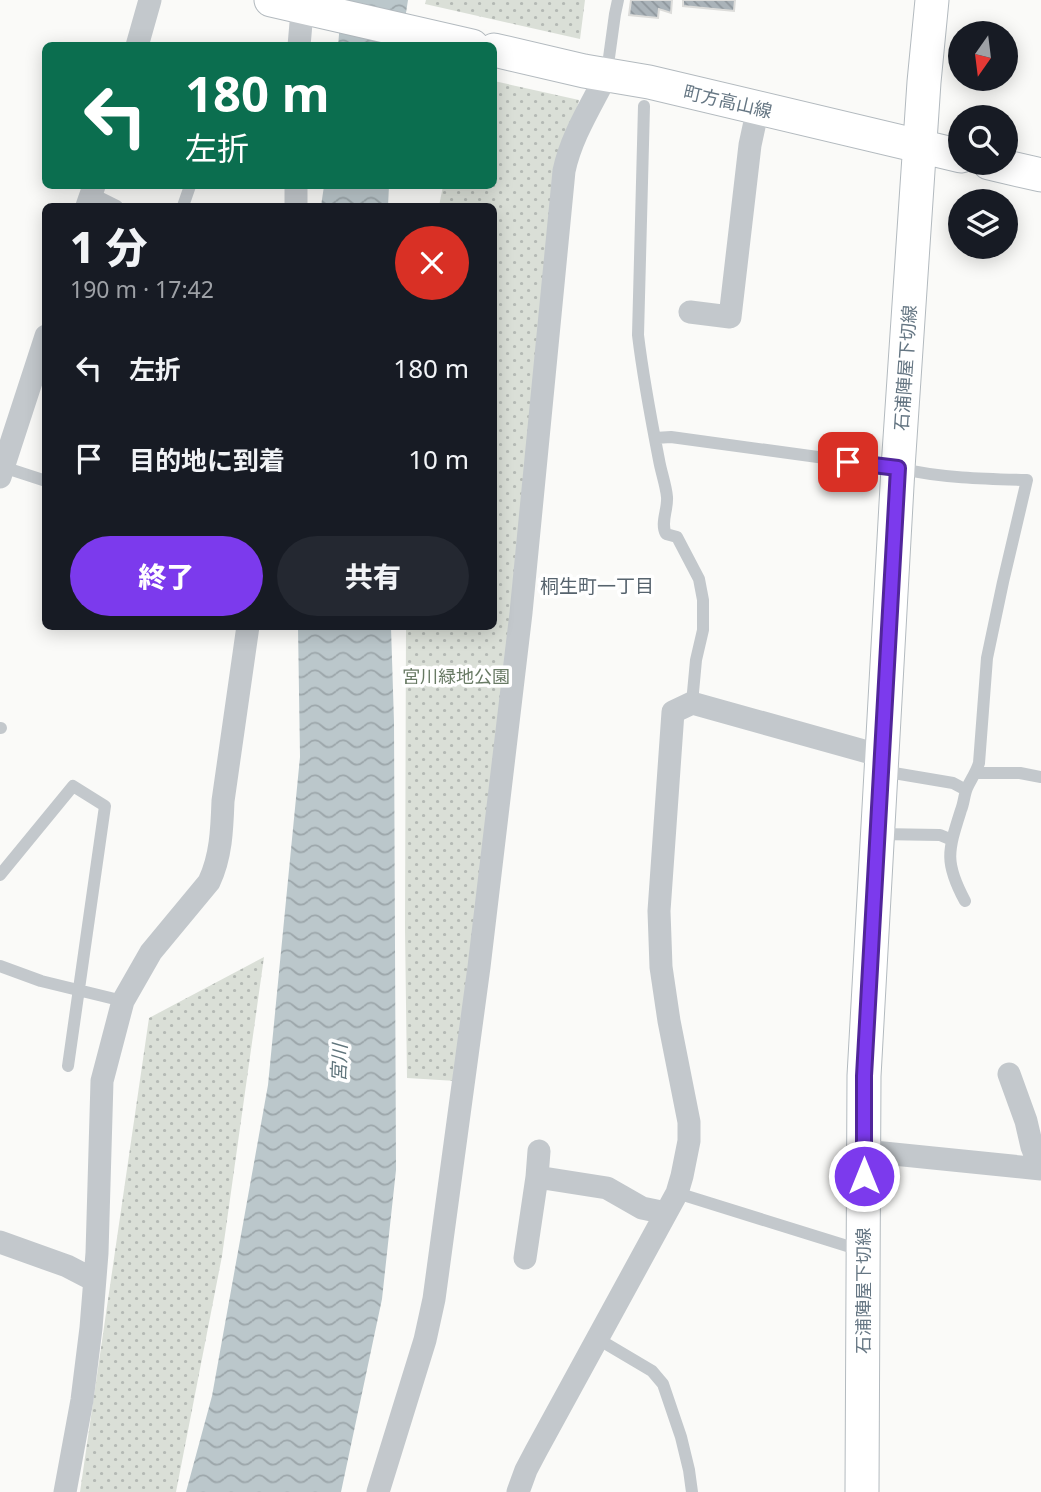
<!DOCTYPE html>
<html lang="ja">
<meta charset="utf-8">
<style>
:root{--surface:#171b24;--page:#242831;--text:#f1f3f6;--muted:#9ea1a6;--accent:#7c3aed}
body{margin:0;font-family:"Noto Sans","Noto Sans JP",sans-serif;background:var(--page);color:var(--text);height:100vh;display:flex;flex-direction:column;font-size:26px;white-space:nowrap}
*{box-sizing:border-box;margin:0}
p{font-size:23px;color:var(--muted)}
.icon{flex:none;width:38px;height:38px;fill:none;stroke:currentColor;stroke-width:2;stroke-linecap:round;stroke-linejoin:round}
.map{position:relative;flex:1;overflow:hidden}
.panel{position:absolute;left:42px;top:203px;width:455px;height:427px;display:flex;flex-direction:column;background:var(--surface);border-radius:10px;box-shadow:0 4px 18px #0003}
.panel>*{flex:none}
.banner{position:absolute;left:42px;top:42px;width:455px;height:147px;border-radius:10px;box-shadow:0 4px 18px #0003;background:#0b6e4f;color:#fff;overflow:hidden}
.needle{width:46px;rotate:194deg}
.fabs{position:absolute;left:948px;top:21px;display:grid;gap:14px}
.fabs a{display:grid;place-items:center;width:70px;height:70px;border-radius:50%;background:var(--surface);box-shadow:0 4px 18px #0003;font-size:35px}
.pin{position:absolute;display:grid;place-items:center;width:60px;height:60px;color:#fff;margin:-30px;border-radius:14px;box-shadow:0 4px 10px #0006}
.me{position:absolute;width:77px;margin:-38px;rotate:0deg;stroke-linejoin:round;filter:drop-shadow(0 0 5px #0008)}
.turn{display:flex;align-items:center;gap:24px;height:147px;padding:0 28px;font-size:32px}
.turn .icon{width:91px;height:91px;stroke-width:2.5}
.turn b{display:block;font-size:49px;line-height:60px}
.round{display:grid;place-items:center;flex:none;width:74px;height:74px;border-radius:37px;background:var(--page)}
.headline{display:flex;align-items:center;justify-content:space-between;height:119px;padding:0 28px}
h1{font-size:42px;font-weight:800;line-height:52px}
.primary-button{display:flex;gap:14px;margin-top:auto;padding:14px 28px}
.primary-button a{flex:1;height:80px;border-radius:42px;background:var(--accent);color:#fff;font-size:28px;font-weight:800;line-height:80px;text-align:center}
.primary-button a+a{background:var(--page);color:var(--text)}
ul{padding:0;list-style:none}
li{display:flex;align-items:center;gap:21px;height:91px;padding:0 28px}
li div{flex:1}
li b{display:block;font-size:26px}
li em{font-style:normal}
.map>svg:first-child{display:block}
</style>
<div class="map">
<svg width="1041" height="1492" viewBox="0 0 1041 1492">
<defs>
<pattern id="park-dots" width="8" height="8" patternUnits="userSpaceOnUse" patternTransform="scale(1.75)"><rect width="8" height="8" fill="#dadfd7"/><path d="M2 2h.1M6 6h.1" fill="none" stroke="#b4b9b4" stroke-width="1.8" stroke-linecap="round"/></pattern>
<pattern id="water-waves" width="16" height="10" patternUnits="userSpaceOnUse" patternTransform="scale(1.75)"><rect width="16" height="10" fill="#bbc7cb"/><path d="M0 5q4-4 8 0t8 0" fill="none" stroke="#9ca6aa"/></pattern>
<pattern id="building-back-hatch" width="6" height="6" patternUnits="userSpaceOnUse" patternTransform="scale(1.75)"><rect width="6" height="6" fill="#aab3b9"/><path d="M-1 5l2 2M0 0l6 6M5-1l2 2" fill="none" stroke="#8e969c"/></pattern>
</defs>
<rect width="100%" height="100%" fill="#fafaf8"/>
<!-- park -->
<path fill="url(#park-dots)" d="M426 0H585L580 39 425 4Z
M494 81 579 100 570 137 456 1081 407 1078 405 929 406 627 494 626V206H439L443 186H494Z
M264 957 222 1256 176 1492H80L149 1018Z"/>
<!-- water -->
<path fill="url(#water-waves)" d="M342 0H408L401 45 338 46Z
M324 186H389L388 206H321Z
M298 627H391L394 722 396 1170 382 1299 341 1492H186L212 1396 268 1085 300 757Z"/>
<!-- building -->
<path fill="url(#building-back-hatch)" stroke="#dcdcda" stroke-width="2" d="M631 0H672L671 13 659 9 658 18 629 15Z
M683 0H735L734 11 683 6Z"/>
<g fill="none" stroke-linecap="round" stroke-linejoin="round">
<defs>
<path id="secondary" d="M271 0 472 46
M494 50 584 71 649 82 961 156
M989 163 1041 175
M862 1492 864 1076 898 468 924 82 932 0"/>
</defs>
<!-- secondary casing -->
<use href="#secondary" stroke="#b3babf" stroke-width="35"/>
<!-- lane -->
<path stroke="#c3c8cc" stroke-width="12" d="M607 72 615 14 618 0
M644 106 638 335C643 377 651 419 659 460 661 472 666 485 667 497 668 510 660 523 666 534L677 537 699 579 703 600V630L696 660 692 703
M91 193 117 206
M183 206 190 186
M655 438 671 437 898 468C940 478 984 479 1027 480L1003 582 987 658 979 763C976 773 971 779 967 788 964 795 964 803 961 810 948 851 944 862 965 901
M3 467 46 481
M0 728H1
M882 771 953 783 966 790
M976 773H1020L1041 777
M878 834 940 835 952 840
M0 875 73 786 105 806 68 1066
M0 966 41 981 123 1001
M677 1193 860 1250
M598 1339 652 1371 663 1384 681 1437 689 1470 692 1492"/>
<!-- street -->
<path stroke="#c3c8cc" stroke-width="23" d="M137 46 150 0
M299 46 303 0
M87 206 94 186
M296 206V186
M690 312 730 317 750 145 758 108
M0 477 46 336
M1009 1074 1026 1121 1032 1147 1041 1169
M864 1151 1041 1169
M537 1177 607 1188 642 1208 666 1213
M0 1242 67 1266 94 1280
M525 1258 537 1177 539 1151
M65 1492 82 1400 91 1328 97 1253 102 1081 123 1001 151 952 209 882C221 857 222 829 223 801L248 626
M378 1492 425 1340 434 1299 479 967 521 613 564 171C571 137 591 106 606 76
M518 1492 526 1470 536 1451 677 1193 682 1176 689 1141V1122L669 1021 661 967 659 911 673 712 692 703 882 756"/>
<!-- secondary -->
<use href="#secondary" stroke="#fff" stroke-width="33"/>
</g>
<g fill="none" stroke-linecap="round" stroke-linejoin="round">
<defs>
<path id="route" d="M848 462 898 468 864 1076V1176"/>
</defs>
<!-- route casing -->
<use href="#route" stroke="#51269a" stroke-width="18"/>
<!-- route -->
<use href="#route" stroke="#7c3aed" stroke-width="12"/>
</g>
<g text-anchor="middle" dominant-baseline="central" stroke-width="7" stroke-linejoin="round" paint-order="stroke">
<!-- street labels -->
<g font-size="18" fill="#657683" stroke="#fff">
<text transform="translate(728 101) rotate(13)">町方高山線</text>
<text transform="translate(905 368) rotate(-86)">石浦陣屋下切線</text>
<text transform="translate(863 1291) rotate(-90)">石浦陣屋下切線</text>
</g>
<!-- park labels -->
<g font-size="18" fill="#687a64" stroke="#fff">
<text x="456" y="676">宮川緑地公園</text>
</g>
<!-- neighbourhood labels -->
<g font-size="19" fill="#57646e" stroke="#fff">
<text x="597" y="586">桐生町一丁目</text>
</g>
<!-- water labels -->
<g font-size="19" font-style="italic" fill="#60757c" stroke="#fff">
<text transform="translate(339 1063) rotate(-88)">宮川</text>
</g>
</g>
</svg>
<div class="fabs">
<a><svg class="needle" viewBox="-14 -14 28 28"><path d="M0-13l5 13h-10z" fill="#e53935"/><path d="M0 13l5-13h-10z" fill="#9ea1a6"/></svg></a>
<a><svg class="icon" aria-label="search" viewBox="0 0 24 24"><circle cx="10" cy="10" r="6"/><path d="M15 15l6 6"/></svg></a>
<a><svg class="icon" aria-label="layers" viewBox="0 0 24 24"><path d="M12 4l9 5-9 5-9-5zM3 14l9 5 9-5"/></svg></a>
</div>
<div class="pin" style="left:848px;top:462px;background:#d93025"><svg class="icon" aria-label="arrive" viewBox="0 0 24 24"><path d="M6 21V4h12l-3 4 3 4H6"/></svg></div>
<svg class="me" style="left:864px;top:1176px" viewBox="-20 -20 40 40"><circle r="17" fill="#7c3aed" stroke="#fff" stroke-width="3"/><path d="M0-11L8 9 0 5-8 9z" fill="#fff"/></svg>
<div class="banner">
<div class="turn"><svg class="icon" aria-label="left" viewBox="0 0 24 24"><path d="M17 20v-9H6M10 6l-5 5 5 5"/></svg><div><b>180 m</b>左折</div></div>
</div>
<section class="panel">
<div class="headline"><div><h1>1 分</h1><p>190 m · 17:42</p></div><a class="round" style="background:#d93025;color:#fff"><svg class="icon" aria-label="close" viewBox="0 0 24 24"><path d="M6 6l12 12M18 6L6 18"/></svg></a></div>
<ul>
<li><svg class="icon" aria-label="left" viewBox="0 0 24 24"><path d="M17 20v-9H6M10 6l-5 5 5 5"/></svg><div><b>左折</b></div><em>180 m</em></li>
<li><svg class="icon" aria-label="arrive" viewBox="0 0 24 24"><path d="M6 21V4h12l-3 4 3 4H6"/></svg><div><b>目的地に到着</b></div><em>10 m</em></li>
</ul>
<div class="primary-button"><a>終了</a><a>共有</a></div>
</section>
</div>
